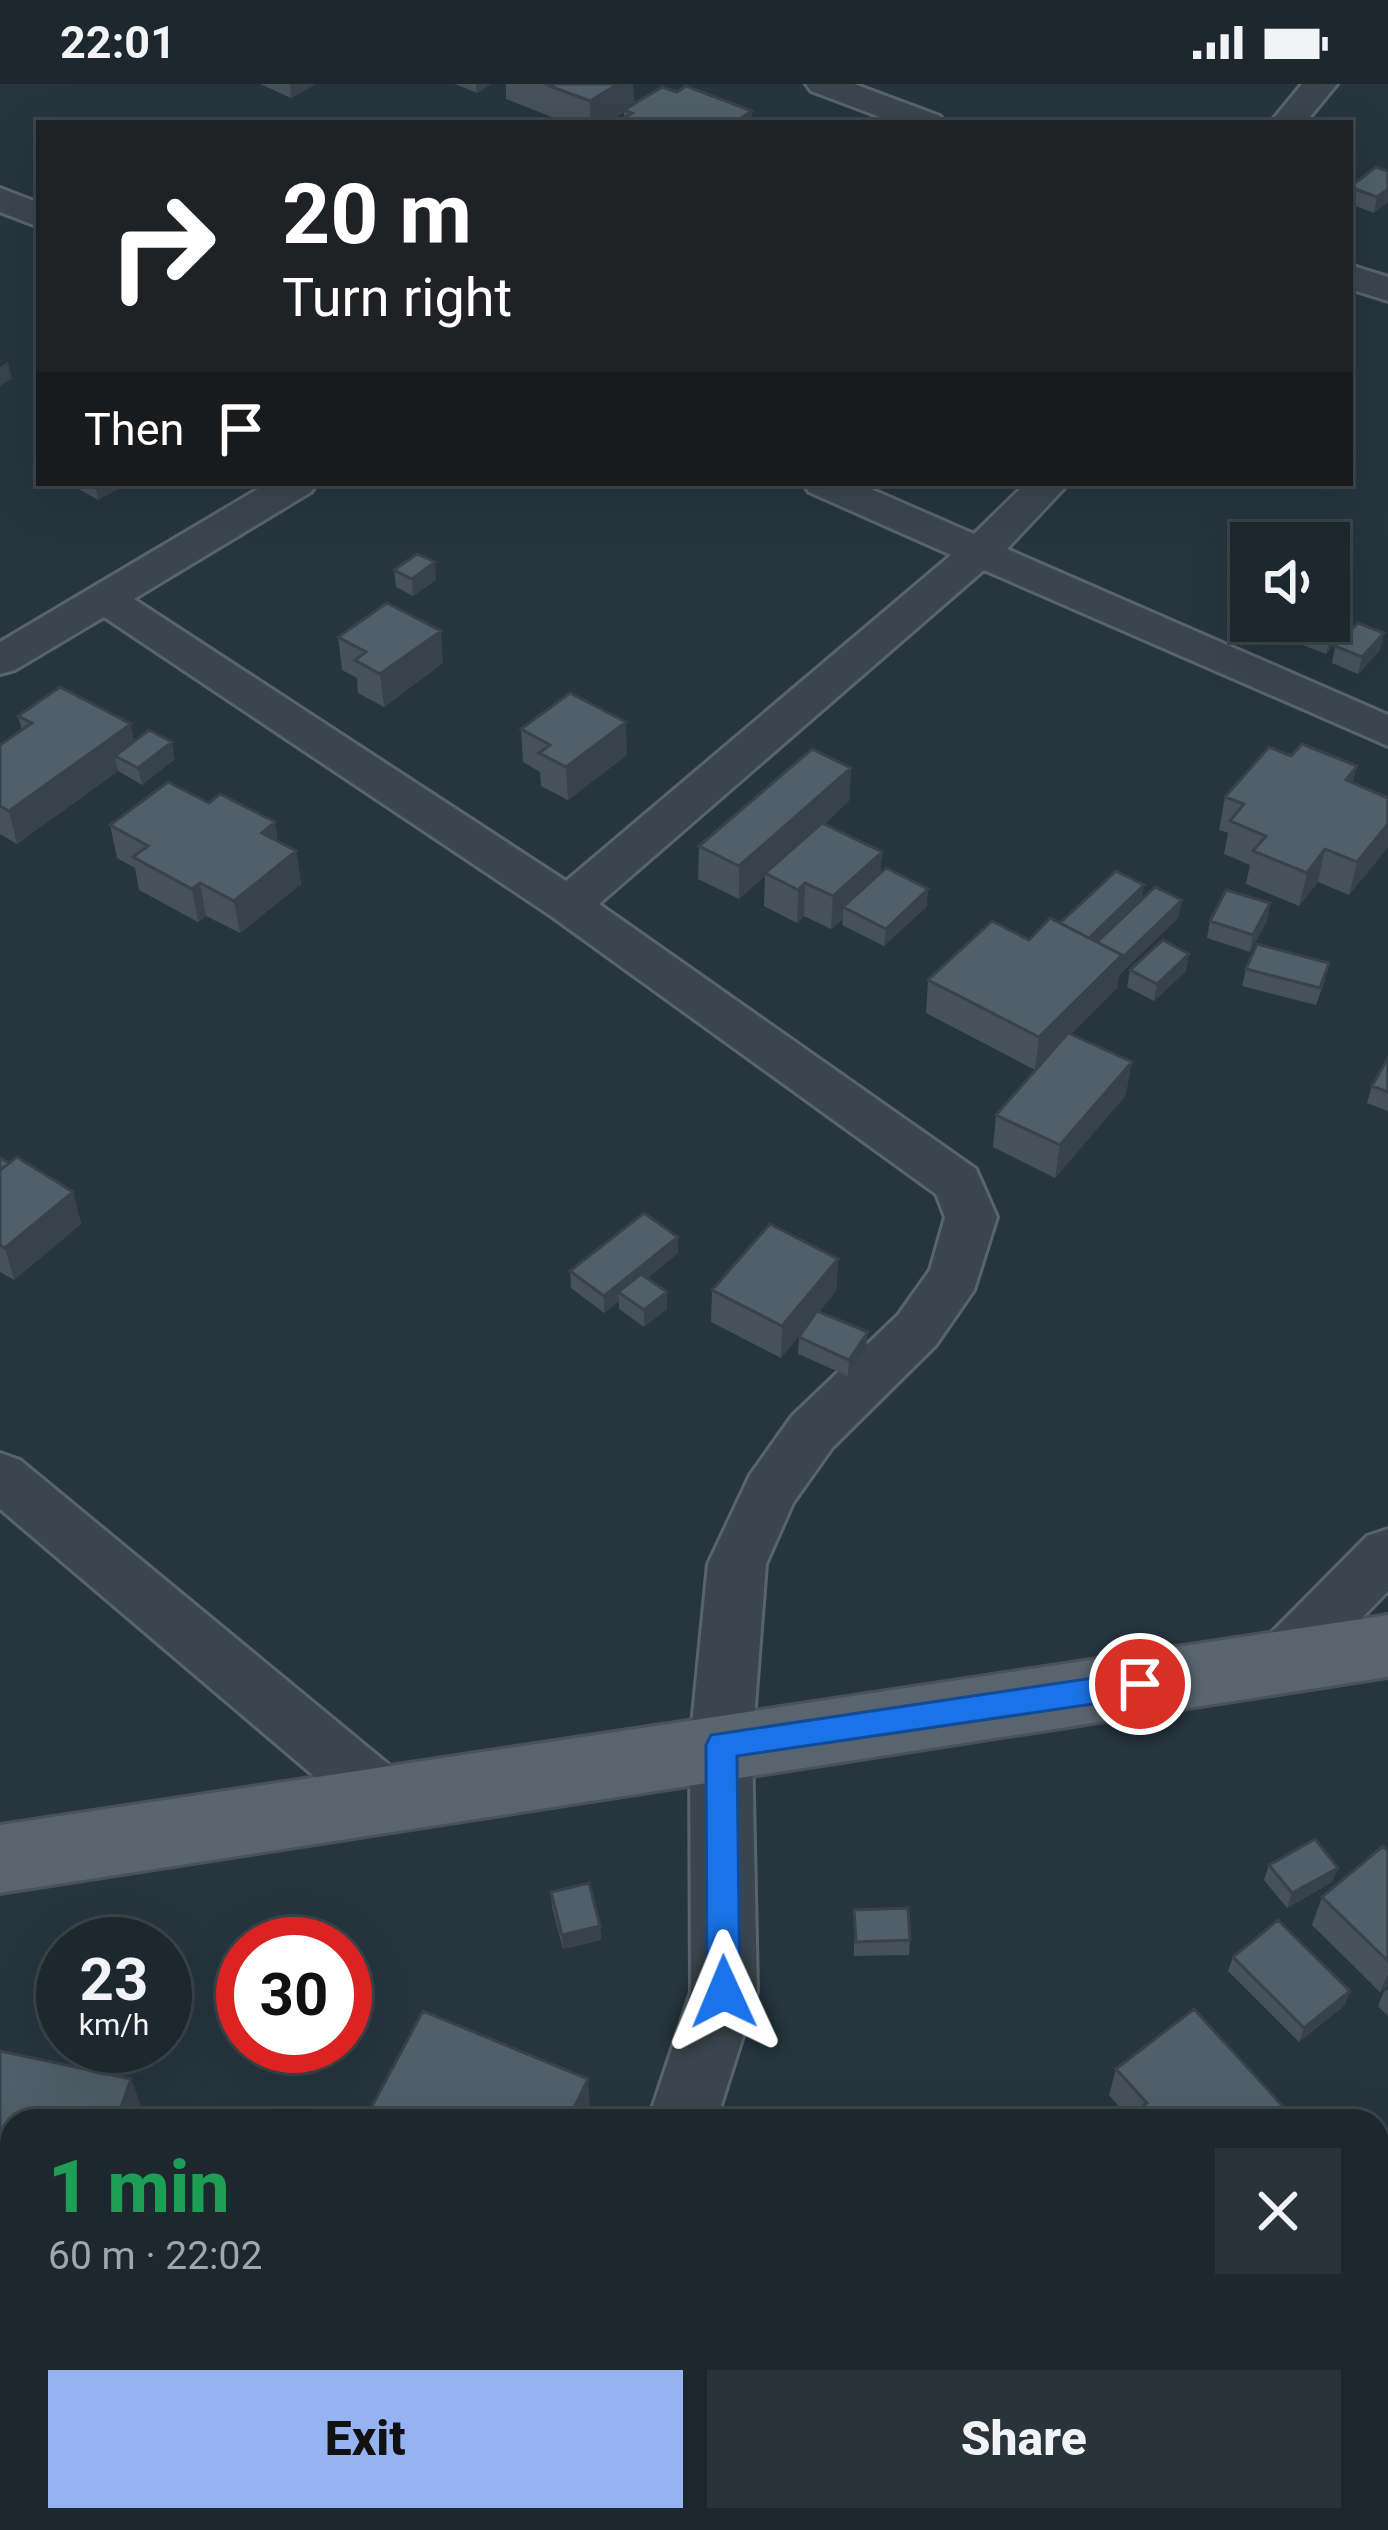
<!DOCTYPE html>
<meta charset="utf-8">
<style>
:root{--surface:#1c282e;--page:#29343a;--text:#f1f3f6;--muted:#a0a6aa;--line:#3a444a;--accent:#95b2f1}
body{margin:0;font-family:Roboto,sans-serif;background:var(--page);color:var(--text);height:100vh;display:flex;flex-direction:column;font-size:45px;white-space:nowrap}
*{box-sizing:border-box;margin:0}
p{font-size:39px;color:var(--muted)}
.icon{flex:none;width:66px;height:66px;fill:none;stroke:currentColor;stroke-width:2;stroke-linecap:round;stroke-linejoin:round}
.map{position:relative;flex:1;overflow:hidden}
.details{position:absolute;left:0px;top:2025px;width:1389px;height:423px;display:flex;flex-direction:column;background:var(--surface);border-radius:36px 36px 0 0;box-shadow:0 12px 48px #0002,0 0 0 3px var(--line)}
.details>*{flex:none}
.banner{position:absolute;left:36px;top:36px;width:1317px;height:366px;border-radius:0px;box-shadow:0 12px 48px #0002,0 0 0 3px var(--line);background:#202124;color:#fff;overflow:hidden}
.controls{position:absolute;left:1230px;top:438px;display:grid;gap:24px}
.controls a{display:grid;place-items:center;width:120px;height:120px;border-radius:0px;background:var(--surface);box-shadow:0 12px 48px #0002,0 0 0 3px var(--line);font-size:60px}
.speed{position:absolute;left:36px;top:1833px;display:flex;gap:24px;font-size:60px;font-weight:700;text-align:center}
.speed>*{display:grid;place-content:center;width:156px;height:156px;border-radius:50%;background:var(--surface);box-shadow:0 12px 48px #0002,0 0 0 3px var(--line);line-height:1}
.speed small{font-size:30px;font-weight:400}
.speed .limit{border:18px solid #d22;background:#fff;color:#111}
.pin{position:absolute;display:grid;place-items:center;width:102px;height:102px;color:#fff;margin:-51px;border:6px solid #fff;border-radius:50%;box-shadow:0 3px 12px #0007}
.me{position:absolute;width:132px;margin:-66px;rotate:359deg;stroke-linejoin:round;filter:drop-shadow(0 0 9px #0008)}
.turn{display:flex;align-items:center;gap:42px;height:252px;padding:0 48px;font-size:54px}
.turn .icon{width:156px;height:156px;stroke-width:2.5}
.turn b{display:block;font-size:84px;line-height:102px}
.then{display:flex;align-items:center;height:114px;padding:0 48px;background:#0003;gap:24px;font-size:45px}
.round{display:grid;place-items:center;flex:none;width:126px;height:126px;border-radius:0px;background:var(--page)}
.headline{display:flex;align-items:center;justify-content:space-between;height:204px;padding:0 48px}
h1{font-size:72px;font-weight:800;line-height:90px;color:#1e9e55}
.primary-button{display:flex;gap:24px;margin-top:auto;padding:24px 48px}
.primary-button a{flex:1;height:138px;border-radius:0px;background:var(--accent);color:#111;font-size:48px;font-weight:800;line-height:138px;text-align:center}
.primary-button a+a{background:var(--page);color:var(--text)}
.status{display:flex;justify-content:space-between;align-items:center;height:84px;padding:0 60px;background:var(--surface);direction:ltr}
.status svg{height:33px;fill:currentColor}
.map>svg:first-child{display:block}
</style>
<div class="status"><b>22:01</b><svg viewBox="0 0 49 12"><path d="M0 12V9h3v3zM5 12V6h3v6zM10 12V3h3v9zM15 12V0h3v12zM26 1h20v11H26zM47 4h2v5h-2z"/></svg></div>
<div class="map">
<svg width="1388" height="2446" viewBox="0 0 1388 2446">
<rect width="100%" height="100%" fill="#26353e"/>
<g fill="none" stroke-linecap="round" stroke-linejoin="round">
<defs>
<path id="street" d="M806 0H854L940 32 945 39H896L811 7Z
M1302 0H1337L1305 39H1270Z
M0 104 39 119V143L0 128Z
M1350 181 1388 193V217L1350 205Z
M268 399H317L311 408 134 515 566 797 951 471 809 408 803 399H857L974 450 1026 399H1069L1007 465 1388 631V662L984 486 599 820 976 1085 997 1133 974 1206 936 1261 832 1364 793 1419 766 1480 752 1661 757 1908 716 2037H648L691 1908 690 1661 708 1480 750 1391 792 1332 898 1231 930 1186 945 1133 936 1110 551 832 104 533 15 586 0 590V558Z
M0 1369 20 1376 405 1694 414 1713 405 1732 383 1740 361 1732 0 1425Z
M1388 1445V1507L1301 1597 1280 1604 1259 1597 1250 1579 1259 1561 1367 1452Z
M420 2436H496L492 2446H416Z"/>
<path id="primary" d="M1388 1531V1593L0 1809V1741Z"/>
</defs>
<!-- street casing -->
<use href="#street" stroke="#58646c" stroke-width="6"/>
<!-- primary casing -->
<use href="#primary" stroke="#47525a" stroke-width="6"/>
<!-- street -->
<use href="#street" fill="#3a464e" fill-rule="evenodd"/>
<!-- primary -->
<use href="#primary" fill="#58656e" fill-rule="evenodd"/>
</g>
<!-- wall -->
<path fill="#45525a" d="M260 0H314V1L291 14Z
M455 0H491L477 9Z
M506 0H633L634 20 677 8 752 27V39H616L624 34V28L605 39H567L506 15Z
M1388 87 1374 129 1350 120V102Z
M68 399H128L98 416Z
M394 486 436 496 413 512 396 503Z
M1351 527 1347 544 1326 570 1297 559 1300 542Z
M338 553 443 579 384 623 358 609 357 594 342 586Z
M1335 562 1380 566 1358 590 1332 579Z
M18 632 134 657 175 675 142 701 118 687 17 760 0 750V661L22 646Z
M521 645 627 671 568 716 541 702 540 688 523 678Z
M851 684 849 717 824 740 882 768 880 789 927 822 884 862 842 841 843 835 831 845 804 832 797 839 764 822 765 792 739 815 698 795 699 762Z
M1353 699 1388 714V763L1349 811 1318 798 1299 822 1246 800 1250 781 1224 770 1228 749 1219 746 1225 713Z
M110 741 278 758 296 767 301 800 240 849 206 832 198 838 139 806 135 784 117 774Z
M1142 815 1179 833 1119 891 1117 904 1071 950 1126 1011 1055 1094 993 1063 996 1031 1035 986 926 929 928 896 1029 856Z
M1270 819 1267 836 1250 868 1207 854 1210 837Z
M1246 885 1325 896 1316 921 1242 902Z
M1130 886 1186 887 1154 917 1127 903Z
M1388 974V1027L1367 1019 1372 1002Z
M0 1074 73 1108 81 1140 14 1196 0 1188Z
M678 1153V1169L647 1194 667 1225 644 1243 619 1225V1217L604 1229 571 1204 570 1187Z
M838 1175 836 1207 819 1228 866 1265 848 1292 798 1270 799 1253 804 1246 781 1274 711 1238 712 1206Z
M1388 1767V1902L1380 1908 1312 1841 1322 1813Z
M1269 1781 1332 1798 1287 1824 1264 1796Z
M551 1808 600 1842 601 1856 563 1865 552 1823Z
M854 1826 910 1856 909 1871 854 1872Z
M1233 1873 1345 1921 1299 1958 1228 1887Z
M1388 1905V1932L1378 1922 1384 1907Z
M0 1967 141 2021 135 2037H12V2092L0 2090Z
M1116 1985 1289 2029 1286 2037H1123L1128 2033 1109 2011Z
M0 2182 12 2188V2351L0 2344Z"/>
<!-- shaded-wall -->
<path fill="#38424a" d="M290 0H314V1L291 14Z
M476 0H491L477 9Z
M618 0H633L634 21 605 39H590V17Z
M752 27V39H733Z
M1388 105V118L1374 129 1377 113Z
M8 278 12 295 0 302V283Z
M95 399H128L98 416Z
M435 478 436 496 413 512 412 495Z
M1351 527 1347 544 1326 570 1330 553Z
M441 547 443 579 384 623 380 590Z
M1384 549 1380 566 1358 590 1362 573Z
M626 638 627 671 568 716 566 683Z
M131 640 137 673 115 672 118 687 17 760 9 727Z
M172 658 175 675 142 701 138 684Z
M1357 682 1349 715 1346 696Z
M851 684 849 717 739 815V782Z
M275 738 280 771 262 749Z
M1388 740V763L1349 811 1357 778Z
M1325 765 1318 798 1299 822 1307 789Z
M296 767 301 800 240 849 234 817Z
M882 768 879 801 843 823V835L831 845 833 812Z
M200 799 206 832 198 838 192 805Z
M805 799 804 832 797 839 798 806Z
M1144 801 1142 818 1092 865 1082 860Z
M928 805 927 822 884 862 886 845Z
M1182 816 1179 833 1119 891 1117 904 1035 986 1039 953 1122 871Z
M1270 819 1267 836 1250 868 1253 851Z
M1189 870 1186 887 1154 917 1157 900Z
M1132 978 1126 1011 1055 1094 1060 1061Z
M73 1108 81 1140 14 1196 5 1164Z
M678 1153V1169L624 1212 618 1208 619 1217 604 1229V1212Z
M838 1175 836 1207 781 1274 782 1242Z
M667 1208V1225L644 1243V1226Z
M868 1248 866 1265 848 1292 849 1276Z
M1338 1784 1332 1798 1287 1824 1292 1809Z
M600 1842 601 1856 563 1865 562 1851Z
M1388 1890V1902L1380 1908Z
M1350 1907 1345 1921 1299 1958 1304 1944Z
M131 1995 141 2021 135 2037H116Z
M588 1995 591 2032 588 2037H568Z
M1388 2132V2137L1377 2155V2142Z
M39 2436H65L58 2446H32Z"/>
<!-- building -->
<path fill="#505f69" stroke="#38424a" stroke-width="3" d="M545 0H618L590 17Z
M686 2 752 27 733 39H616L632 29 624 26 662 3 677 8Z
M1376 83 1388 87V105L1377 113 1350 103Z
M417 470 435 478 412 495 394 486Z
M387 519 441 547 380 590 355 576 366 568 338 553Z
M1329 519 1351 527 1330 553 1300 542 1305 537H1329Z
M1358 539 1384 549 1362 573 1335 562Z
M60 603 131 640 9 727 0 722V661L32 639 18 632Z
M570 609 626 638 566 683 539 669 550 661 521 645Z
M149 646 172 658 138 684 115 672Z
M1302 660 1357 682 1346 696 1388 714V740L1357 778 1325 765 1307 789 1253 767 1266 752 1230 737 1244 720 1225 713 1269 663 1291 672Z
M812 665 851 684 739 782 699 762Z
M168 698 209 719 220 710 275 738 262 749 296 767 234 817 200 799 192 805 133 773 148 762 110 741Z
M822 739 882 768 833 812 805 799 798 806 765 789Z
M886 784 928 805 886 845 843 823Z
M1116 787 1144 801 1089 854 1060 839Z
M1155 803 1182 816 1122 874V871L1097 858Z
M1226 806 1270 819 1253 851 1210 837Z
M1050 834 1122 871 1039 953 928 896 992 837 1029 856Z
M1163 856 1189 870 1157 900 1130 886Z
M1257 860 1329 879 1320 904 1246 885Z
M1068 949 1132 978 1060 1061 996 1031Z
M1388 974V1008L1372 1002Z
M17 1073 73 1108 5 1164 0 1161V1086Z
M0 1074 9 1079 0 1086Z
M644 1129 678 1153 604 1212 570 1187Z
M770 1140 838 1175 782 1242 712 1206Z
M641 1190 667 1208 644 1226 618 1208Z
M817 1227 868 1248 849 1276 799 1253Z
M1315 1755 1338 1784 1292 1809 1269 1781Z
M1383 1762 1388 1767V1877L1322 1813Z
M589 1799 600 1842 562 1851 551 1808Z
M908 1824 910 1856 856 1858 854 1826Z
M1278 1836 1350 1907 1304 1944 1233 1873Z
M1194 1925 1289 2029 1279 2037H1123L1147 2019 1116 1985Z
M423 1927 588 1995 568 2037H364Z
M0 1967 131 1995 116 2037H12V2069L0 2067Z
M276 2030 282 2037H267Z
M1377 2112 1388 2122V2132L1377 2142Z
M0 2182 12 2188V2336L0 2329Z
M0 2357 12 2365V2436H39L32 2446H0Z
M297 2436H312L324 2446H289Z
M631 2436H674L686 2446H624Z
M1078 2436H1102L1112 2446H1070Z"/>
<!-- route -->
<path fill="#1a73e8" stroke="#114b97" stroke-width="3" d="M1140 1587 1151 1591 1155 1600 1151 1609 1140 1613 737 1672 740 1908 736 1919 724 1923 712 1919 707 1908 706 1661 711 1651Z"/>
</svg>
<div class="controls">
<a><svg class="icon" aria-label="sound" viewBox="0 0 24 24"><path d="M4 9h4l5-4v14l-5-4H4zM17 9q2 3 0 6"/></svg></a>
</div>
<div class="speed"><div>23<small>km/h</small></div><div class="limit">30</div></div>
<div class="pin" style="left:1140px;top:1600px;background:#d93025"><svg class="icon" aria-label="arrive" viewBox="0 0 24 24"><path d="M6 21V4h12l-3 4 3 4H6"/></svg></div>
<svg class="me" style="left:724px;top:1908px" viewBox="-20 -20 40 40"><path d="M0-17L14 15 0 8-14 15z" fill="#1a73e8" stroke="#fff" stroke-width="4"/></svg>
<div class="banner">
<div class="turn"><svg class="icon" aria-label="right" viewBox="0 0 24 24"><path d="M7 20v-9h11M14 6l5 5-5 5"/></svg><div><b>20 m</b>Turn right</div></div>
<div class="then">Then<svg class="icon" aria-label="arrive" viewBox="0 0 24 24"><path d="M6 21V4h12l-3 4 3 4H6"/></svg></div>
</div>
<section class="details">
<div class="headline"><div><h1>1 min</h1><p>60 m · 22:02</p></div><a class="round"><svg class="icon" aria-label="close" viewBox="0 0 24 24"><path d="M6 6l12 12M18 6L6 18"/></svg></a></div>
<div class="primary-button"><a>Exit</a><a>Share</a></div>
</section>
</div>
